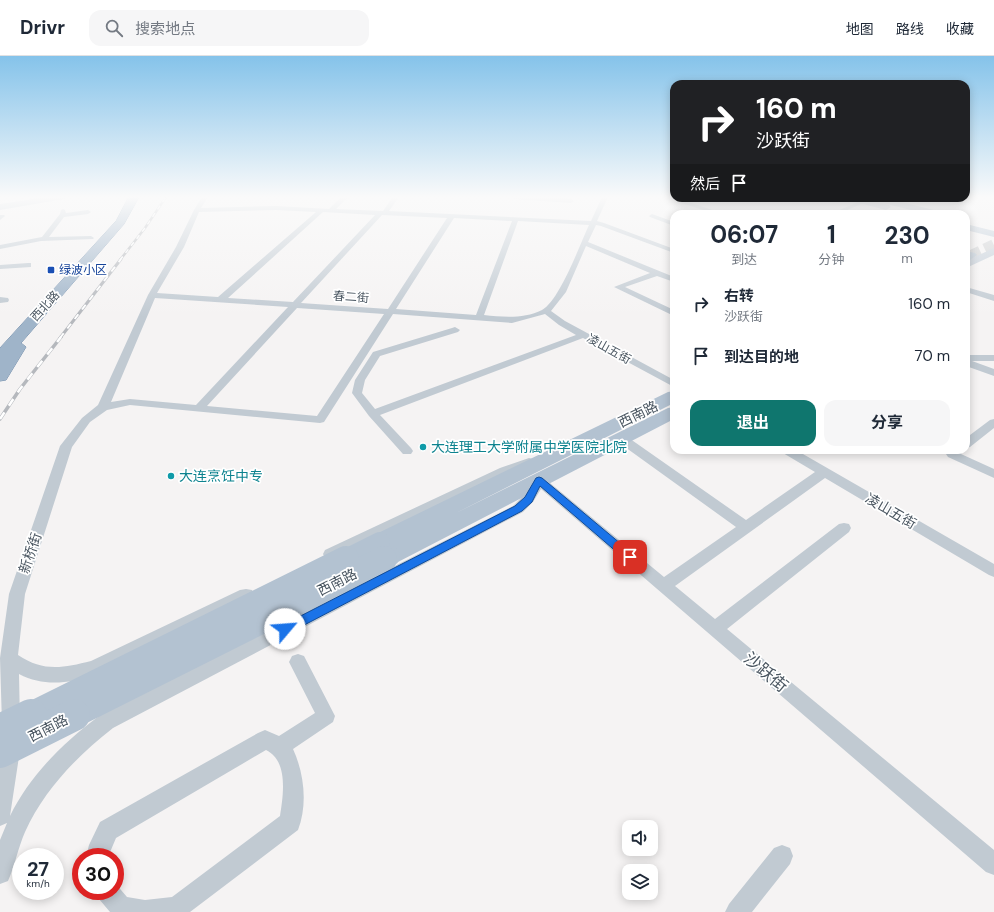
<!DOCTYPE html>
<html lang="zh">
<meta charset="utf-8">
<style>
:root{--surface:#fff;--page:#f6f6f7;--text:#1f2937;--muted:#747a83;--line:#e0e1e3;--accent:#0f766e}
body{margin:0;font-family:"DM Sans","Noto Sans SC",sans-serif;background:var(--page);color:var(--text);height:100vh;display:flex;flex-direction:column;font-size:15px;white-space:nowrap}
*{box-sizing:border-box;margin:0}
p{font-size:13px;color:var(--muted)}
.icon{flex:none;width:22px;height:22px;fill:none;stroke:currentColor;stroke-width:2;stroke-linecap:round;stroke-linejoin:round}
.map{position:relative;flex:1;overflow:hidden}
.details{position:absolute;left:670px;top:154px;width:300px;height:244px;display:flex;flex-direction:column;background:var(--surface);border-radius:12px;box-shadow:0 2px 10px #0003}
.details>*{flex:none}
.hud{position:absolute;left:670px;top:24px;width:300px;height:122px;border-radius:12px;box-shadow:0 2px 10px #0003;background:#202124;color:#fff;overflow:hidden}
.controls{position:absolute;left:622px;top:764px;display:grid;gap:8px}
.controls a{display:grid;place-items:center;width:36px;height:36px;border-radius:8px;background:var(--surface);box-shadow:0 2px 10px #0003;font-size:20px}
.speed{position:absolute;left:12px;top:792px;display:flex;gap:8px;font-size:20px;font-weight:700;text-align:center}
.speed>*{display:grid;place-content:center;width:52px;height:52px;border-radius:50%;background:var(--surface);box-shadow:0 2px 10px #0003;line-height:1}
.speed small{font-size:10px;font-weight:400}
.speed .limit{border:6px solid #d22;background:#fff;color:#111}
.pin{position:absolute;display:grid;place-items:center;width:34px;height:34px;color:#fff;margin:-17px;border-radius:8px;box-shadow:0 2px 6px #0006}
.me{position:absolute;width:44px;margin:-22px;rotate:63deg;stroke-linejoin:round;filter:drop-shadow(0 0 3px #0008)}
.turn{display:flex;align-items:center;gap:14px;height:84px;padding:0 20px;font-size:18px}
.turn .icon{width:52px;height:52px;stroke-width:2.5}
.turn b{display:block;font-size:28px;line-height:34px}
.then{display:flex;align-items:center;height:38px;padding:0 20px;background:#0003;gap:8px;font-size:15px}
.eta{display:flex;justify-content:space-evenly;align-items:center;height:68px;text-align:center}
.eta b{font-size:24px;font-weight:700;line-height:28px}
.action{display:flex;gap:8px;margin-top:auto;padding:8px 20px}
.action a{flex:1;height:46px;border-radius:12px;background:var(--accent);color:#fff;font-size:16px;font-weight:700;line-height:46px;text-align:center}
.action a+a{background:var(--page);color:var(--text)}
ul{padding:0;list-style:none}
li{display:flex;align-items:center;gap:12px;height:52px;padding:0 20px}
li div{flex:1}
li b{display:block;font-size:15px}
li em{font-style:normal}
header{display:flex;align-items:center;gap:24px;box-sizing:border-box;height:56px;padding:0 20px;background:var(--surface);border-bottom:1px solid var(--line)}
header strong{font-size:19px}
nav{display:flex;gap:22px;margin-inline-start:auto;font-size:14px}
.search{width:280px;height:36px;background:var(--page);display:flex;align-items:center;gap:10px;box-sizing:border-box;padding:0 14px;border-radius:12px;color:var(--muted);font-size:15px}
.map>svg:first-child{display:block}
</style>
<header>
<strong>Drivr</strong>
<div class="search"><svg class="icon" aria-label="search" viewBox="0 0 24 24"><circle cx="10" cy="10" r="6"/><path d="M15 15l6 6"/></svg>搜索地点</div>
<nav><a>地图</a><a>路线</a><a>收藏</a></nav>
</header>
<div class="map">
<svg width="994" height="856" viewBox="0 0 994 856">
<rect width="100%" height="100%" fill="#f5f3f3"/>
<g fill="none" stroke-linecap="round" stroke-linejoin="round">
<!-- primary-tunnel -->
<path stroke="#caccce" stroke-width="10" stroke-dasharray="10 5" stroke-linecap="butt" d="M971 199 994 188"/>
<defs>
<path id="trunk" d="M129 141H139L124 168 21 287 26 291 6 324 0 325V292L116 165Z"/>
</defs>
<!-- trunk casing -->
<use href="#trunk" stroke="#7690ad" stroke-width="1"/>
<!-- minor -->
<path fill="#c1cad2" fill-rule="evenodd" d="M202 141H208L201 152 276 150 329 153 341 141H348L336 153 383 155 393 141H399L389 155 591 165 602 141H608L597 165 604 167 674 193V197L601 170 596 169 588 186 674 221V226L657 220 625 231 674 254V260L614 231 650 217 586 190 566 236 551 255 565 265 674 324V331L583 282 380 359 411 392 413 395 411 398H403L369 360 352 337 355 324 373 296 452 272 455 271 460 274 458 276 380 300 365 324 362 337 375 353 576 279 559 269 545 258 512 267 393 258 324 366 320 367 130 349 107 354 90 366 72 391 25 538 18 599C43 616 63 612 91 605L240 534 246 533 252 534 254 539 252 544 94 620C68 627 44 631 19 618L20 668 18 675 11 677 4 675 2 668 0 602 9 538 60 390 82 362 98 349 148 239 176 191 194 154ZM276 154 316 156 218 241 157 237 184 191 199 156ZM323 156 375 159 293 246 228 242ZM382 159 447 162 388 253 301 247ZM454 162 512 165 476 259 396 253ZM518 165 589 169C580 188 560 244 542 254 524 263 503 261 484 259ZM155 242 288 251 196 349 130 343 111 346ZM297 252 384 258 317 360 207 350Z
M511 141 571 143 574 145 571 147 514 143Z
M664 141H674L724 158H715Z
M863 144 868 145 838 158H830Z
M63 153 65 154 66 157 88 154 91 156 88 158 64 161 49 181 91 180 94 182 93 183 41 185 0 193V189L42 181 60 158 61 154Z
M652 158 674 166V170L650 161 649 160Z
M0 159H4L5 160 0 164Z
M28 207H31V211L0 213V209Z
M966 231 994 239V245L966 236Z
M0 241 8 242 9 244 8 246 0 247Z
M966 299H994V305H972L994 313V320L966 310Z
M994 363V372L970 391 966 392V382L990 364Z
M622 379 626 380 746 464 815 416 783 397 781 394H796L994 508V521L989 519 825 422 675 530 715 563 839 468 844 467 849 468 851 472 849 476 727 573 994 794V819L986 816 541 433 533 446 523 456 113 672C77 700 44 734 25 776 18 792 15 809 8 825L0 828V784L7 767 0 770V695L3 687 10 684 17 687 20 694 10 760C30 719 63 687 99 660L513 450 523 440 534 422 539 421 544 422 664 521 736 471 618 386 616 383 618 380Z
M950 394H964L961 398 994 413V422L948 401 946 398Z
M529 402 533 403 535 406 533 409 508 418 335 502 330 504 325 502 323 498 325 494 500 412Z
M298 598 304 600 335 660 333 666 293 693C304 717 308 748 298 774L190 856H110L99 843 95 835H115V827L127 841 145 844 172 841 280 760C283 740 289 705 266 694L116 782 108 801H86L89 789 100 766 258 677 265 674 279 680 315 657 289 606 292 600Z
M782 789 790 792 793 800 790 808 752 856H725L729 848 774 792Z"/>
<!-- secondary -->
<path fill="#c1cbd6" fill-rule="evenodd" d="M47 141H68L64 143 0 154V148Z
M994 192V199L966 212V205Z"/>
<!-- primary -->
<path fill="#b3c2d1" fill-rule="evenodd" d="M846 142H862L889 149 891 151 886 154 848 144Z
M869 142H885L942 156 944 158H927L871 144Z
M966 168 994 175V181L966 174Z
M971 196 975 197 977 199 970 204 966 205V197Z
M674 335V347L456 457 668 352 674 351V363L398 506 390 509 382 506 379 500 383 493 380 494 372 492 369 486 372 480 668 336Z"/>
<!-- trunk -->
<use href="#trunk" fill="#9fb4c9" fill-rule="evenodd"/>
<defs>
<path id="rail-far2" d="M120 204 145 172 166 141"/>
<path id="rail-far1" d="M60 282 121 203"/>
<path id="rail" d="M0 363 20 333 61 281"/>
</defs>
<!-- rail-far2 casing -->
<use href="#rail-far2" stroke="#b5b8bd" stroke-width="2.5"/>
<!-- rail-far1 casing -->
<use href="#rail-far1" stroke="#b5b8bd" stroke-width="3"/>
<!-- rail casing -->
<use href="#rail" stroke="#b5b8bd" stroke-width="3.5"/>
<!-- rail-far2 -->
<use href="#rail-far2" stroke="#fff" stroke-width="1.5" stroke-dasharray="4.5" stroke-linecap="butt"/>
<!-- rail-far1 -->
<use href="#rail-far1" stroke="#fff" stroke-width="2" stroke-dasharray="6" stroke-linecap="butt"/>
<!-- rail -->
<use href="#rail" stroke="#fff" stroke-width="2.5" stroke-dasharray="8" stroke-linecap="butt"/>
<!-- primary-bridge-far2 -->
<path stroke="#b3c2d1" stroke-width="20" d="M344 504 380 486
M382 504 390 500"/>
<!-- primary-bridge-far1 -->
<path stroke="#b3c2d1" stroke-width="26" d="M29 660 346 503
M72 660 384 503"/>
<!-- primary-bridge -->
<path stroke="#b3c2d1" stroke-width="32" d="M0 674 31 659
M0 696 74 659"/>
</g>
<!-- sky -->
<linearGradient id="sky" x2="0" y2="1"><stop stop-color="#85c3ea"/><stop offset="0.54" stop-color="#fafafa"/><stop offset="1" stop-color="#fafafa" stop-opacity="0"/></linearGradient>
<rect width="994" height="261" fill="url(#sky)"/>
<!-- route -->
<path fill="#1a73e8" stroke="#114b97" d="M539 421 542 422 633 498 635 501 633 504H626L540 430 532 446 522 455 289 577 285 578 281 577 279 573 281 570 515 450 525 441 536 422Z"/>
<!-- markers -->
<rect fill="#1a4fb4" stroke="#fff" stroke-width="1.5" x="47" y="210" width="8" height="8" rx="2"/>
<g fill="#0f9aa8" stroke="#fff" stroke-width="1.5">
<circle cx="423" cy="391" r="4"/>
<circle cx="171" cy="420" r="4"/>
</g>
<g text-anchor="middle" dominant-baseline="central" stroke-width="3.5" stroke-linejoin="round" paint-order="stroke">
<!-- far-transit labels -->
<g font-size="12" fill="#164399" stroke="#fff" text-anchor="start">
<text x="59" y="214">绿波小区</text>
</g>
<!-- far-street labels -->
<g font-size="12" fill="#4a5661" stroke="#fff">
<text transform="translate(351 241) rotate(4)">春二街</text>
<text transform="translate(45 250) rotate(-48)">西北路</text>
<text transform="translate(609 293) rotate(29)">凌山五街</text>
</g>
<!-- street labels -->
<g font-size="14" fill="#4a5661" stroke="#fff">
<text transform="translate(638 358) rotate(-26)">西南路</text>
<text transform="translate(891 455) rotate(30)">凌山五街</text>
<text transform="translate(30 497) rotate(-71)">新桥街</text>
<text transform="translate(337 526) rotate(-27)">西南路</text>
<text transform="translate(48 672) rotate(-27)">西南路</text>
</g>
<!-- culture labels -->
<g font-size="14" fill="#0d838f" stroke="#fff" text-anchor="start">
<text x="431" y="391">大连理工大学附属中学医院北院</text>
<text x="179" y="420">大连烹饪中专</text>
</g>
<!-- near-street labels -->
<g font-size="17" fill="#4a5661" stroke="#fff">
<text transform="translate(766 616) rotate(40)">沙跃街</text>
</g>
</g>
</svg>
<div class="controls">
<a><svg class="icon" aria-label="sound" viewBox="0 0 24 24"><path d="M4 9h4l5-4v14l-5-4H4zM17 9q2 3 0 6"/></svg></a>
<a><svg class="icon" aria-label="layers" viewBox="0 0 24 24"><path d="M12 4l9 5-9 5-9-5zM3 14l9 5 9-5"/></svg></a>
</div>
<div class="speed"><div>27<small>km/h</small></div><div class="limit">30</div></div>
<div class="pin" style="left:630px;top:501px;background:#d93025"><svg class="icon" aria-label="arrive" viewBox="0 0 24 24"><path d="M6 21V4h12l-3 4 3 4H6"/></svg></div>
<svg class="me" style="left:285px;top:573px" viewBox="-20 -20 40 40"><circle r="19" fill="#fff"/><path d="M0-13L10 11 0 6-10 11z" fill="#1a73e8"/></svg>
<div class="hud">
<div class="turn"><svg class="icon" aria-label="right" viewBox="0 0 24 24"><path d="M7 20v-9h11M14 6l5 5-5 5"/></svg><div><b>160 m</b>沙跃街</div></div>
<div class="then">然后<svg class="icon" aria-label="arrive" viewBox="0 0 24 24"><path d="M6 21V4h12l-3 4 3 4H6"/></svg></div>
</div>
<section class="details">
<div class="eta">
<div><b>06:07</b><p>到达</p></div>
<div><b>1</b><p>分钟</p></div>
<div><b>230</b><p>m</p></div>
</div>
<ul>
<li><svg class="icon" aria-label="right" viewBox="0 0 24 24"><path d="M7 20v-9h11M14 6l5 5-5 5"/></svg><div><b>右转</b><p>沙跃街</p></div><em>160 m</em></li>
<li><svg class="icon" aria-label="arrive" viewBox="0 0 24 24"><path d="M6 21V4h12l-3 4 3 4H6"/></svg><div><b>到达目的地</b></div><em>70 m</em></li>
</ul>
<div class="action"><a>退出</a><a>分享</a></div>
</section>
</div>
